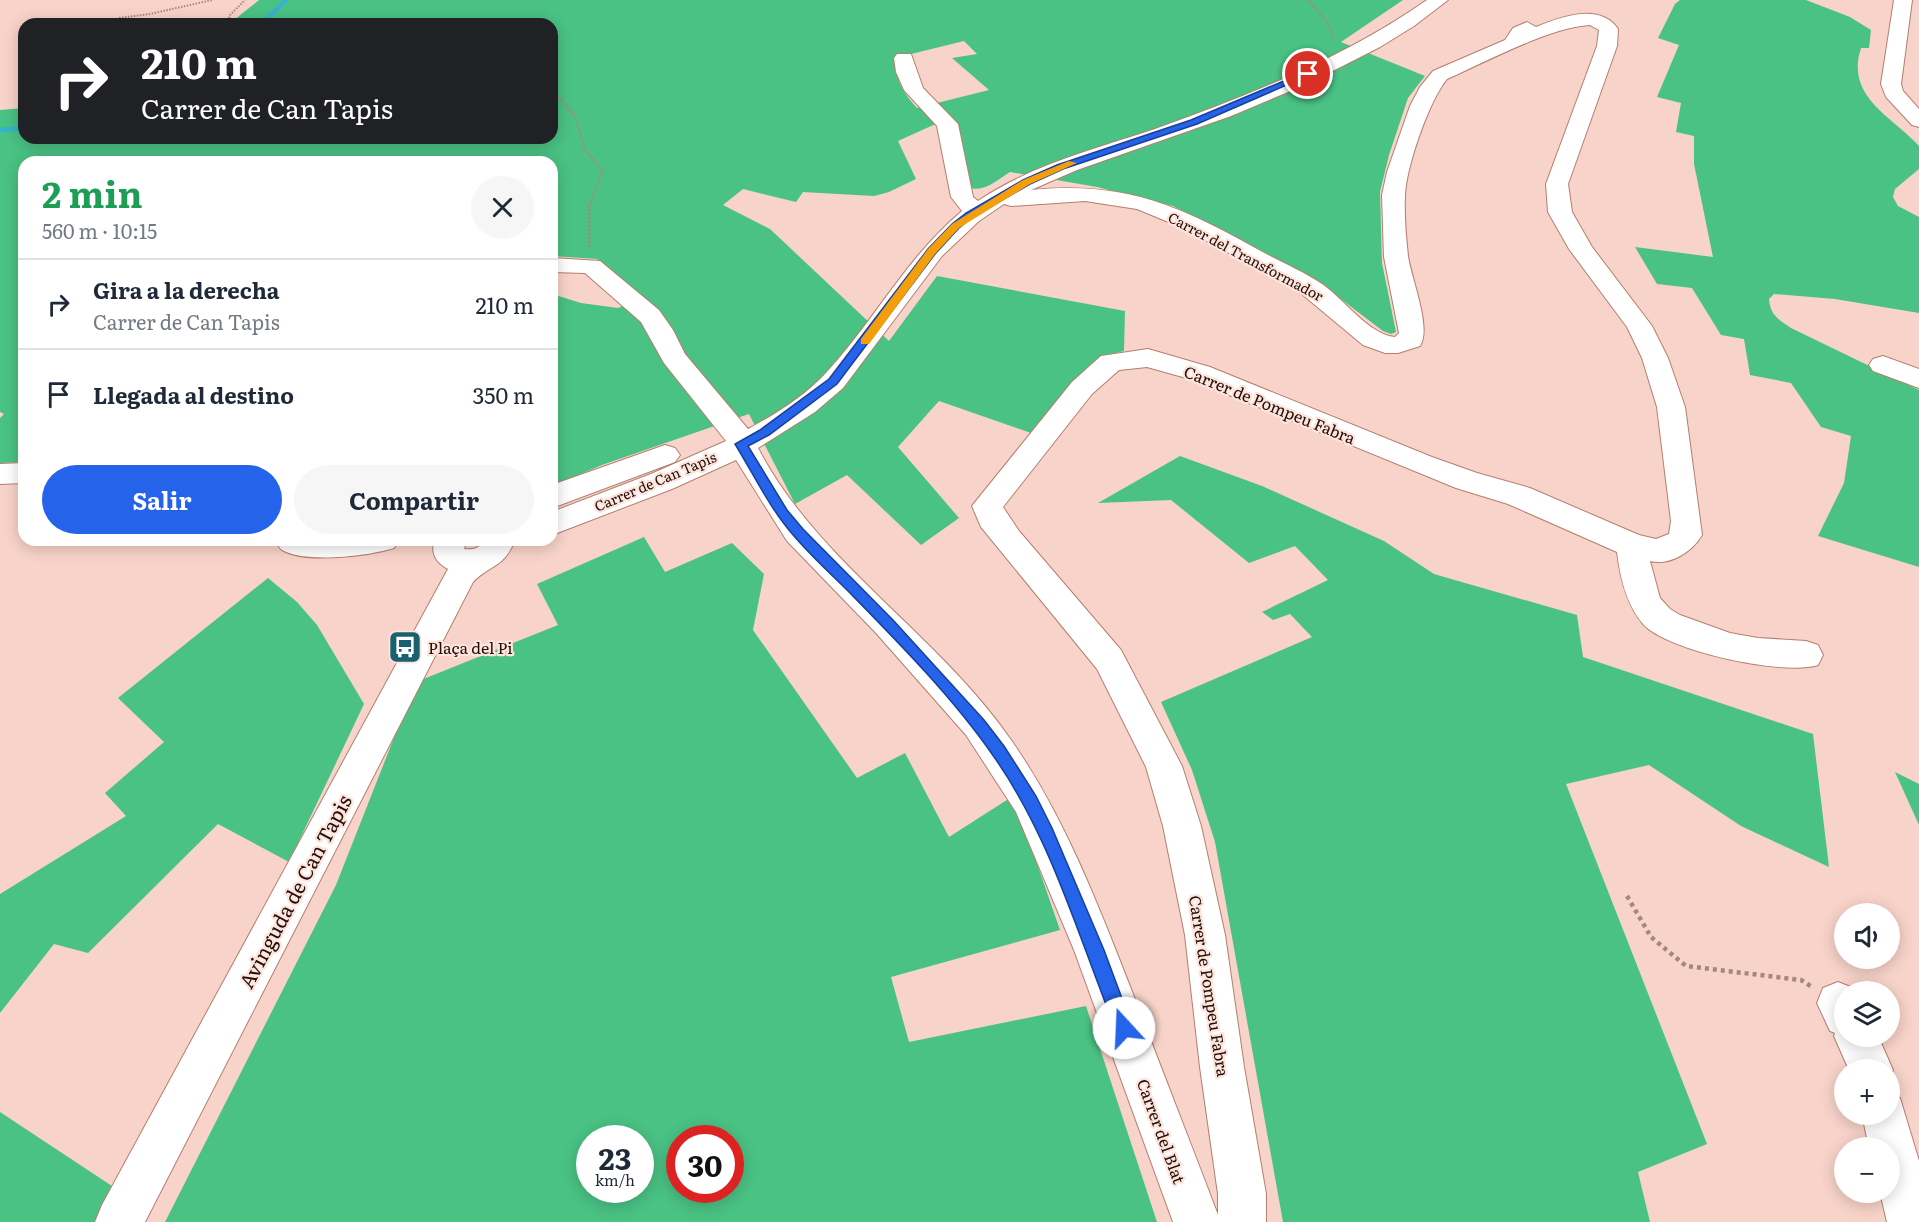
<!DOCTYPE html>
<html lang="es">
<meta charset="utf-8">
<style>
:root{--surface:#fff;--page:#f6f6f7;--text:#1f2937;--muted:#747a83;--line:#e0e1e3;--accent:#2563eb}
body{margin:0;font-family:Literata,serif;background:var(--page);color:var(--text);height:100vh;display:flex;flex-direction:column;font-size:22px;white-space:nowrap}
*{box-sizing:border-box;margin:0}
p{font-size:20px;color:var(--muted)}
.icon{flex:none;width:33px;height:33px;fill:none;stroke:currentColor;stroke-width:2;stroke-linecap:round;stroke-linejoin:round}
.map{position:relative;flex:1;overflow:hidden}
.side{position:absolute;left:18px;top:156px;width:540px;height:390px;display:flex;flex-direction:column;background:var(--surface);border-radius:18px;box-shadow:0 3px 15px #0003}
.side>*{flex:none}
.banner{position:absolute;left:18px;top:18px;width:540px;height:126px;border-radius:18px;box-shadow:0 3px 15px #0003;background:#202124;color:#fff;overflow:hidden}
.controls{position:absolute;left:1834px;top:903px;display:grid;gap:12px}
.controls a{display:grid;place-items:center;width:66px;height:66px;border-radius:50%;background:var(--surface);box-shadow:0 3px 15px #0003;font-size:30px}
.speed{position:absolute;left:576px;top:1125px;display:flex;gap:12px;font-size:30px;font-weight:700;text-align:center}
.speed>*{display:grid;place-content:center;width:78px;height:78px;border-radius:50%;background:var(--surface);box-shadow:0 3px 15px #0003;line-height:1}
.speed small{font-size:15px;font-weight:400}
.speed .limit{border:9px solid #d22;background:#fff;color:#111}
.pin{position:absolute;display:grid;place-items:center;width:51px;height:51px;color:#fff;margin:-26px;border:3px solid #fff;border-radius:50%;box-shadow:0 2px 6px #0007}
.me{position:absolute;width:66px;margin:-33px;rotate:340deg;stroke-linejoin:round;filter:drop-shadow(0 0 4px #0008)}
.turn{display:flex;align-items:center;gap:21px;height:126px;padding:0 24px;font-size:27px}
.turn .icon{width:78px;height:78px;stroke-width:2.5}
.turn b{display:block;font-size:42px;line-height:51px}
.round{display:grid;place-items:center;flex:none;width:63px;height:63px;border-radius:32px;background:var(--page)}
.head{display:flex;align-items:center;justify-content:space-between;height:102px;padding:0 24px}
h1{font-size:36px;font-weight:700;line-height:45px;color:#1e9e55}
.cta{display:flex;gap:12px;margin-top:auto;padding:12px 24px}
.cta a{flex:1;height:69px;border-radius:36px;background:var(--accent);color:#fff;font-size:24px;font-weight:700;line-height:69px;text-align:center}
.cta a+a{background:var(--page);color:var(--text)}
ul{padding:0;list-style:none}
li{display:flex;align-items:center;gap:18px;height:90px;padding:0 24px;border-top:2px solid var(--line)}
li div{flex:1}
li b{display:block;font-size:22px}
li em{font-style:normal}
.map>svg:first-child{display:block}
</style>
<div class="map">
<svg width="1919" height="1222" viewBox="0 0 1919 1222">
<rect width="100%" height="100%" fill="#f8d3c9"/>
<!-- forest -->
<path fill="#4ac284" fill-rule="evenodd" d="M259 0H1403L1341 42 1425 76 1408 98 1389 155 1380 192 1382 263 1396 332 1391 334 1383 331 1313 278 1173 206 1097 187 1010 172C999 179 982 194 969 187L951 117 898 141 916 179 889 192 874 196 803 192 796 202 743 189 723 205 770 229 889 341 937 276 1125 311 1124 351 1104 356 1089 366 1031 433 939 401 898 447 959 518 921 545 847 475 795 504 749 414 602 465 552 486V294L581 303 618 308 641 298 597 259 552 256V162H24V462L0 463V418L4 414 0 412V110L24 108V138H552V24H229ZM964 41 977 54 952 58 989 90 917 108C902 91 896 81 895 58Z
M1680 0H1806L1850 17 1871 30 1869 48H1861C1845 97 1892 116 1919 146V169L1895 189 1893 197 1898 206 1919 217V313L1835 299 1774 294 1769 299C1770 315 1779 320 1791 328L1919 390V567L1818 536 1844 483 1851 436 1821 427 1791 383 1750 375 1744 339 1721 335 1692 288 1657 284 1635 247 1713 257 1694 164V136L1676 132 1681 103 1657 97 1679 45 1658 38 1675 4Z
M1180 456 1262 486 1384 541 1434 574 1577 615 1583 657 1813 734 1829 867 1741 826 1649 765 1566 784 1707 1144 1638 1172 1650 1222H1283L1215 842 1192 770 1161 702 1312 637 1290 614 1273 620 1262 612 1328 580 1295 546 1249 563 1171 500 1098 503Z
M644 537 665 572 732 543 764 574 753 630 857 778 905 753 949 837 1010 798 1034 855 1060 930 891 977 909 1042 1086 1006 1157 1222H165L336 885 416 682 558 625 537 584ZM590 1138H640V1190H590ZM680 1138H730V1190H680Z
M268 578 297 602 317 625 364 704 289 862 218 824 88 953 54 944 0 1013V894L126 816 105 793 164 742 118 698Z
M1895 772 1919 784V825Z
M0 1112 118 1190 96 1222H0Z"/>
<g fill="none" stroke-linecap="round" stroke-linejoin="round">
<!-- stream -->
<path stroke="#35b3d0" stroke-width="4.5" d="M262 24 286 0
M0 130 24 128"/>
<defs>
<path id="minor" d="M1427 0H1448L1414 26 1380 47 1307 84 1231 116 1077 170 1031 190C1124 181 1178 205 1257 249 1278 261 1301 270 1322 284 1343 298 1369 335 1395 337L1399 333 1384 257 1382 195 1387 172 1410 106 1420 87 1433 71 1505 40 1513 28 1527 22 1536 27C1560 17 1600 2 1618 29L1617 46 1568 184 1572 212 1592 247 1652 326 1668 358 1685 407 1702 535C1692 552 1670 566 1650 561L1660 598 1670 609 1680 615 1730 633 1758 638 1806 641 1818 645 1823 655 1818 665C1784 676 1667 651 1643 624 1626 604 1620 577 1617 552L1508 504 1456 488 1190 379 1147 367 1119 370 1092 394 1003 507 1019 531 1121 650 1182 766 1201 826 1225 935 1244 1067 1266 1194V1222H1173L1074 950 1016 812 966 735 876 633 787 541 736 460 672 489 552 535V512L651 474 726 441 664 363 641 322 585 273 552 272V258L600 261 659 310 673 330 685 354 748 429C776 414 805 396 826 373 875 320 906 258 962 211L951 197 937 126 904 90 896 72 894 58 897 54H911L923 88 958 124 973 197 978 201C1031 165 1095 149 1155 129 1250 95 1344 58 1427 0ZM1590 25 1599 30 1597 46 1546 184 1548 212 1569 249 1627 327 1642 358 1657 407 1671 521 1669 534 1656 539 1639 535 1530 488 1477 473 1432 457 1210 367 1148 349 1101 356 1072 382 972 506 981 527 1097 669 1146 767 1163 826 1185 935 1200 1067 1218 1194V1215C1190 1141 1161 1068 1133 994 1099 907 1065 817 1011 740 939 635 817 562 758 448L815 412 843 388 942 256 979 221 1004 204 1011 206 1085 201 1137 209 1183 228 1297 290 1363 345 1385 353H1398L1420 346C1432 328 1411 278 1408 256 1406 237 1404 215 1405 196 1406 167 1429 101 1447 79 1486 62 1550 27 1590 25Z
M1894 0H1912L1901 84 1903 91 1919 109V127L1912 125 1886 97 1881 84Z
M1883 356 1919 369V388L1873 371 1869 365 1873 359Z
M665 445 675 448 680 455 675 462 552 508V485Z
M24 463V483L0 484V464Z
M275 540H399L394 548C369 556 307 563 284 551 279 549 278 544 275 540Z
M435 540H467L464 549C473 550 480 549 483 540H515C504 568 491 564 473 582L145 1222H95L102 1205 448 569C436 563 430 553 435 540Z
M1838 982 1853 988 1855 992H1845V1036H1878L1893 1070 1890 1077V1070H1849L1834 1036 1835 1033 1830 1031 1817 1003 1823 988Z
M1890 1094 1900 1098 1919 1161V1222H1887L1880 1192H1890V1148H1869L1862 1114H1890Z"/>
</defs>
<!-- minor casing -->
<use href="#minor" stroke="#b57e6e" stroke-width="2"/>
<!-- path-far2 -->
<path stroke="#a5877e" stroke-width="2" stroke-dasharray="1.5 1.5" stroke-linecap="butt" d="M1308 0 1329 24 1334 41
M119 18 150 14 212 0
M228 21 230 15 245 0
M552 90 575 116 585 150 603 171 589 206"/>
<!-- path-far1 -->
<path stroke="#a5877e" stroke-width="3" stroke-dasharray="2 2" stroke-linecap="butt" d="M589 205V249"/>
<!-- path -->
<path stroke="#a5877e" stroke-width="4.5" stroke-dasharray="4 4" stroke-linecap="butt" d="M1627 896 1651 937 1686 966 1801 980 1812 987"/>
<!-- minor -->
<use href="#minor" fill="#fff" fill-rule="evenodd"/>
</g>
<!-- route -->
<path fill="#2563eb" stroke="#184099" stroke-width="1.5" d="M1305 72 1312 74 1197 124 1063 169 1030 184 973 217 959 228 935 254 837 384 769 435 748 446 787 510 803 529 893 620 984 720 1004 746 1036 796 1052 828 1104 950 1133 1028 1131 1035 1124 1037 1118 1035C1079 940 1052 838 992 754 953 698 899 643 851 594 832 575 811 556 794 536 770 509 754 475 735 444L760 430 829 379 928 249 952 224 966 213 1023 180 1057 165 1191 120Z"/>
<!-- slow -->
<path fill="#f59e0b" d="M1069 161 1077 163 1030 184 959 228 935 254 869 344H861V339L928 249 952 224 1023 180Z"/>
<!-- icons -->
<defs>
<symbol id="bus-square" viewBox="-11 -11 22 22"><rect x="-9" y="-9" width="18" height="18" rx="4" fill="#196071" stroke="#fde4dc"/><path d="M-5-6H5V4H4V6H2V4H-2V6H-4V4H-5ZM-3.5-4V0h7V-4ZM-3.5 1.2v1.5H-2V1.2ZM2 1.2v1.5H3.5V1.2Z" fill="#fff"/></symbol>
</defs>
<g fill-rule="evenodd">
<use href="#bus-square" x="386" y="628" width="38" height="38"/>
</g>
<g text-anchor="middle" dominant-baseline="central" stroke-width="4.5" stroke-linejoin="round" paint-order="stroke">
<!-- far-street labels -->
<g font-size="14" fill="#230f09" stroke="#fde4dc">
<text transform="translate(1246 256) rotate(28)">Carrer del Transformador</text>
<text transform="translate(655 481) rotate(-23)">Carrer de Can Tapis</text>
</g>
<!-- street labels -->
<g font-size="16" fill="#230f09" stroke="#fde4dc">
<text transform="translate(1270 404) rotate(22)">Carrer de Pompeu Fabra</text>
<text transform="translate(1210 986) rotate(81)">Carrer de Pompeu Fabra</text>
<text transform="translate(1162 1131) rotate(70)">Carrer del Blat</text>
</g>
<!-- poi labels -->
<g font-size="16" fill="#230f09" stroke="#fde4dc" text-anchor="start">
<text x="428" y="647">Plaça del Pi</text>
</g>
<!-- near-street labels -->
<g font-size="20" fill="#230f09" stroke="#fde4dc">
<text transform="translate(294 891) rotate(-62)">Avinguda de Can Tapis</text>
</g>
</g>
</svg>
<div class="controls">
<a><svg class="icon" aria-label="sound" viewBox="0 0 24 24"><path d="M4 9h4l5-4v14l-5-4H4zM17 9q2 3 0 6"/></svg></a>
<a><svg class="icon" aria-label="layers" viewBox="0 0 24 24"><path d="M12 4l9 5-9 5-9-5zM3 14l9 5 9-5"/></svg></a>
<a>+</a>
<a>−</a>
</div>
<div class="speed"><div>23<small>km/h</small></div><div class="limit">30</div></div>
<div class="pin" style="left:1308px;top:74px;background:#d93025"><svg class="icon" aria-label="arrive" viewBox="0 0 24 24"><path d="M6 21V4h12l-3 4 3 4H6"/></svg></div>
<svg class="me" style="left:1124px;top:1028px" viewBox="-20 -20 40 40"><circle r="19" fill="#fff"/><path d="M0-13L10 11 0 6-10 11z" fill="#2563eb"/></svg>
<div class="banner">
<div class="turn"><svg class="icon" aria-label="right" viewBox="0 0 24 24"><path d="M7 20v-9h11M14 6l5 5-5 5"/></svg><div><b>210 m</b>Carrer de Can Tapis</div></div>
</div>
<section class="side">
<div class="head"><div><h1>2 min</h1><p>560 m · 10:15</p></div><a class="round"><svg class="icon" aria-label="close" viewBox="0 0 24 24"><path d="M6 6l12 12M18 6L6 18"/></svg></a></div>
<ul>
<li><svg class="icon" aria-label="right" viewBox="0 0 24 24"><path d="M7 20v-9h11M14 6l5 5-5 5"/></svg><div><b>Gira a la derecha</b><p>Carrer de Can Tapis</p></div><em>210 m</em></li>
<li><svg class="icon" aria-label="arrive" viewBox="0 0 24 24"><path d="M6 21V4h12l-3 4 3 4H6"/></svg><div><b>Llegada al destino</b></div><em>350 m</em></li>
</ul>
<div class="cta"><a>Salir</a><a>Compartir</a></div>
</section>
</div>
